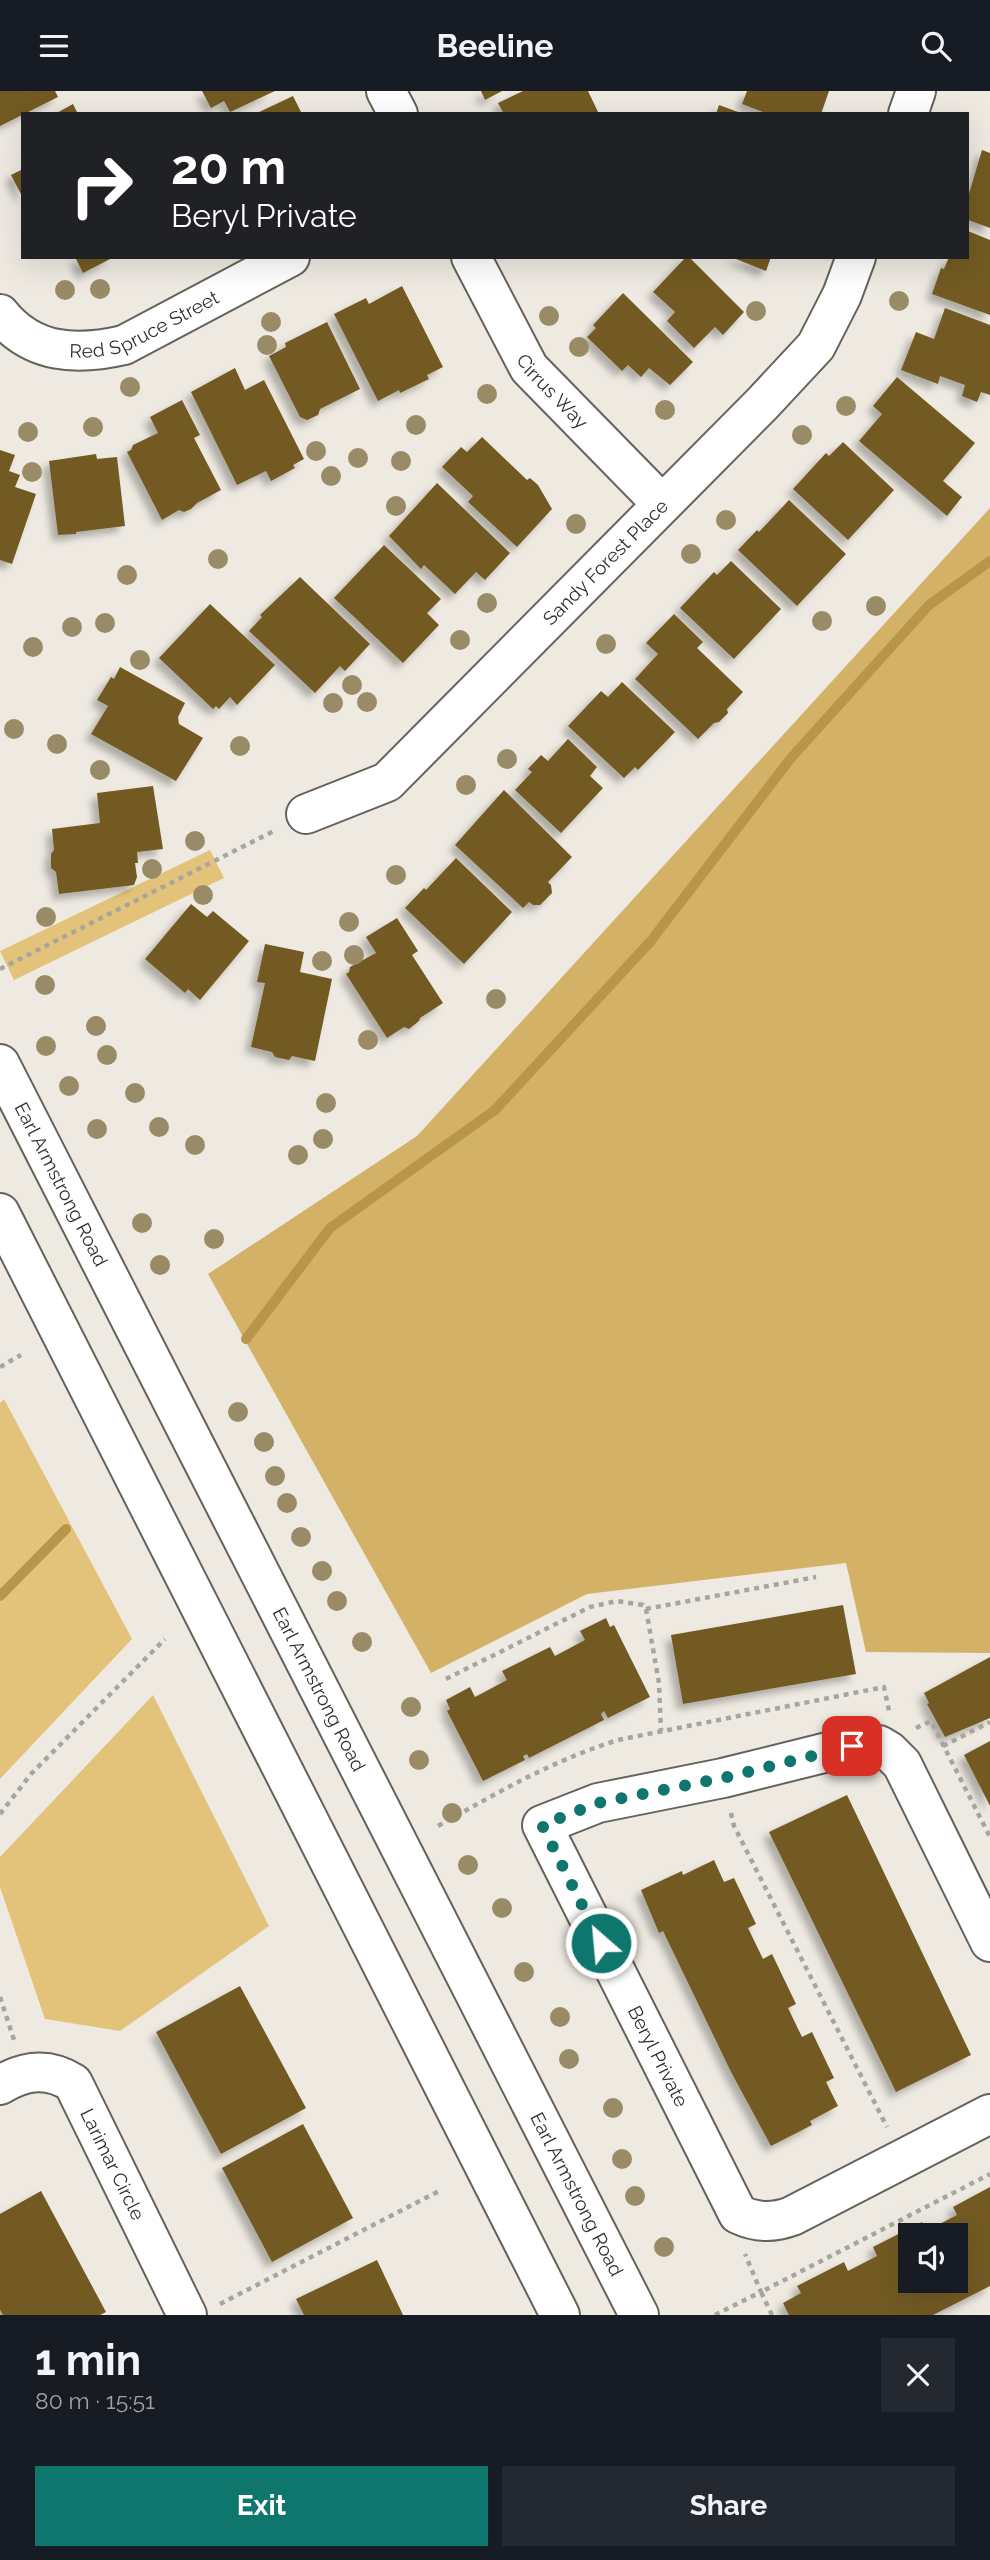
<!DOCTYPE html>
<meta charset="utf-8">
<style>
:root{--surface:#171b24;--page:#242831;--text:#f1f3f6;--muted:#9ea1a6;--accent:#0f766e}
body{margin:0;font-family:Raleway,sans-serif;background:var(--page);color:var(--text);height:100vh;display:flex;flex-direction:column;font-size:26px;white-space:nowrap}
*{box-sizing:border-box;margin:0}
p{font-size:23px;color:var(--muted)}
.icon{flex:none;width:38px;height:38px;fill:none;stroke:currentColor;stroke-width:2;stroke-linecap:round;stroke-linejoin:round}
.map{position:relative;height:2224px;overflow:hidden}
.details{display:flex;flex-direction:column;background:var(--surface);flex:1}
.details>*{flex:none}
.hud{position:absolute;left:21px;top:21px;width:948px;height:147px;border-radius:0px;box-shadow:0 7px 28px #0002;background:#202124;color:#fff;overflow:hidden}
.controls{position:absolute;left:898px;top:2132px;display:grid;gap:14px}
.controls a{display:grid;place-items:center;width:70px;height:70px;border-radius:0px;background:var(--surface);box-shadow:0 7px 28px #0002;font-size:35px}
.pin{position:absolute;display:grid;place-items:center;width:60px;height:60px;color:#fff;margin:-30px;border-radius:14px;box-shadow:0 4px 10px #0006}
.me{position:absolute;width:77px;margin:-38px;rotate:333deg;stroke-linejoin:round;filter:drop-shadow(0 0 5px #0008)}
.turn{display:flex;align-items:center;gap:24px;height:147px;padding:0 35px;font-size:32px}
.turn .icon{width:91px;height:91px;stroke-width:2.5}
.turn b{display:block;font-size:49px;line-height:60px}
.round{display:grid;place-items:center;flex:none;width:74px;height:74px;border-radius:0px;background:var(--page)}
.head{display:flex;align-items:center;justify-content:space-between;height:119px;padding:0 35px}
h1{font-size:42px;font-weight:700;line-height:52px}
.cta{display:flex;gap:14px;margin-top:auto;padding:14px 35px}
.cta a{flex:1;height:80px;border-radius:0px;background:var(--accent);color:#fff;font-size:28px;font-weight:700;line-height:80px;text-align:center}
.cta a+a{background:var(--page);color:var(--text)}
header{display:flex;justify-content:space-between;align-items:center;height:91px;padding:0 35px;background:var(--surface);font-size:32px;font-weight:700}
.map>svg:first-child{display:block}
</style>
<header><svg class="icon" aria-label="menu" viewBox="0 0 24 24"><path d="M4 6h16M4 12h16M4 18h16"/></svg>Beeline<svg class="icon" aria-label="search" viewBox="0 0 24 24"><circle cx="10" cy="10" r="6"/><path d="M15 15l6 6"/></svg></header>
<div class="map">
<svg width="990" height="2224" viewBox="0 0 990 2224">
<defs>
<filter id="shadow"><feDropShadow dx="-6" dy="6" stdDeviation="3.5" flood-color="#0004"/></filter>
</defs>
<rect width="100%" height="100%" fill="#eeeae2"/>
<!-- green -->
<path fill="#e3c379" d="M210 759 224 787 14 889 0 860Z
M4 1308 132 1548 0 1688V1312Z
M153 1604 269 1835 120 1940 45 1928 0 1796V1766Z"/>
<!-- forest -->
<path fill="#d3b267" d="M990 417V1562L866 1561 846 1472 587 1503 431 1582 208 1183 417 1045Z"/>
<g fill="none" stroke-linecap="round" stroke-linejoin="round">
<!-- stream -->
<path stroke="#b7964c" stroke-width="10" d="M246 1248 330 1137 495 1019 650 851 791 667 929 514 990 470
M0 1505 66 1438"/>
</g>
<!-- building -->
<path fill="#725a20" fill-rule="evenodd" filter="url(#shadow)" d="M0 0H55L58 6 0 35Z
M202 0H275L230 21 224 10 211 17Z
M481 0H502L485 9Z
M523 0H588L599 23H504L498 12Z
M747 0H829L821 23H768L742 13Z
M293 5 302 23H255Z
M73 13 78 23H55Z
M719 14 741 22V23H716Z
M982 59 990 62V137L968 129V106Z
M23 78V107L11 84Z
M968 140 990 149V224L932 203 941 177 944 178 949 166H968Z
M75 166H114L83 182Z
M686 166H689L744 221 723 244 715 236 694 257 667 230 675 221 653 201Z
M731 166H771L766 180Z
M402 195 443 276 427 284 429 288 400 302 399 299 378 310 334 223 366 207 369 213Z
M623 202 693 271 670 294 649 277 641 286 628 274 622 280 587 246 596 237 593 234Z
M945 217 990 234V304L981 301 977 311 962 305 965 294 940 285 938 293 901 279 916 241 934 248Z
M327 231 360 298 320 318 318 324 307 329 300 326 269 265 286 256 285 252Z
M235 277 245 299 264 289 304 368 293 374 295 377 271 390 266 380 237 394 191 301Z
M897 286 975 352 943 390 962 406 947 425 859 350 882 323 873 315Z
M182 309 200 344 194 347 221 399 197 412 191 418 184 421 179 419 162 429 127 361 131 359 133 354 158 342 150 326Z
M482 346 527 389 530 387 538 394 552 418 517 456 468 411 473 405 442 376 461 356 467 361Z
M843 351 894 399 848 449 793 398 826 362 829 365Z
M0 359 15 364 9 380 20 384 15 396 36 403 12 473 0 469Z
M96 363 97 368 117 366 125 435 76 441V443L58 444 49 370Z
M437 392 510 462 485 489 476 481 455 503 424 474 421 478 389 445Z
M789 409 846 463 797 515 738 459 757 439 759 441Z
M384 454 441 508 427 522 439 534 403 572 334 507Z
M731 470 781 518 734 568 680 517 714 481 717 484Z
M300 486 370 553 345 580 340 575 315 602 249 540 262 526 260 524Z
M210 513 275 574 237 614 230 606 219 618 216 615 213 618 159 567Z
M674 523 703 551 697 557 743 601 727 618 728 622 719 631 714 632 698 648 635 588 658 563 646 552Z
M120 576 185 612 178 626 179 633 203 647 176 690 91 643 108 615 97 609 111 586 114 588Z
M622 591 675 641 638 679 635 676 624 687 568 635 601 600 608 606Z
M568 648 597 676 590 685 603 697 561 742 515 699 532 681 528 678 541 664 548 670Z
M153 695 163 758 137 761 138 772H135L137 786 134 794 59 803 56 781 51 777V763L54 759 52 738 100 732 97 702Z
M504 699 572 766 548 791 551 794 552 802 540 814H533L529 811 523 817 455 754Z
M456 767 512 821 464 873 405 817 424 797 426 799Z
M191 813 207 826 213 820 249 850 200 909 188 898 185 902 145 868Z
M397 827 418 860 412 864 443 912 420 927 419 930 409 938 404 936 387 947 346 883 349 881 350 876 376 862 366 846Z
M265 853 304 861 300 881 332 888 315 970 292 965 289 969 275 966 272 961 251 956 265 892 257 891Z
M843 1514 856 1583 683 1613 671 1544Z
M606 1527 610 1536 614 1534 650 1606 608 1627 604 1620 601 1623 604 1629 529 1667 527 1663 523 1665 525 1669 483 1690 447 1620 450 1618 446 1609 470 1596 475 1606 507 1589 502 1580 550 1556 555 1565 585 1549 580 1540Z
M990 1566V1627L945 1646 927 1613 929 1612 924 1602Z
M990 1650V1715L964 1664Z
M847 1704 971 1964 896 2001 769 1741Z
M714 1769 724 1791 734 1787 756 1833 748 1837 763 1868 772 1863 796 1913 788 1917 802 1946 812 1941 834 1987 826 1991 838 2015 810 2030 812 2034 771 2055 731 1981 663 1840 659 1842 641 1799 682 1780 683 1784Z
M240 1895 306 2017 221 2063 156 1941Z
M303 2033 353 2127 272 2171 222 2077Z
M990 2096V2195L933 2224H789L783 2212 801 2202 797 2195 844 2171 848 2180 877 2165 873 2156 922 2131 926 2140 957 2124 953 2116ZM910 2144H956V2189H910Z
M41 2100 106 2221 100 2224H3L0 2219V2123Z
M377 2169 403 2224H304L296 2208Z"/>
<g fill="none" stroke-linecap="round" stroke-linejoin="round">
<defs>
<g id="street">
<path d="M386 0 398 23"/>
<path d="M908 23 916 0"/>
<path id="s1" d="M471 166 529 277 662 413"/>
<path id="s2" d="M0 223C32 263 76 265 124 254L290 166"/>
<path id="s3" d="M306 723 387 691 762 313 816 255 842 204 856 166"/>
<path id="s4" d="M990 1851 902 1673 889 1660 879 1654 852 1655 723 1687 598 1712 542 1734 738 2123C757 2132 773 2132 792 2125L990 2023"/>
<path id="s5" d="M0 1994C25 1979 48 1976 73 1992L187 2224"/>
</g>
<g id="secondary">
<path id="s6" d="M0 973 639 2224"/>
<path d="M0 1122 560 2224"/>
</g>
</defs>
<!-- street casing -->
<use href="#street" stroke="#65625b" stroke-width="42"/>
<!-- secondary casing -->
<use href="#secondary" stroke="#65625b" stroke-width="42"/>
<!-- path -->
<path stroke="#a8a59f" stroke-width="4.5" stroke-dasharray="5 5" stroke-linecap="butt" d="M0 878 274 740
M0 1276 21 1264
M646 1518 816 1486
M446 1588 590 1516 617 1510 643 1514 646 1518 659 1592 661 1640
M916 1637 931 1630 990 1746
M943 1655 990 1631
M731 1722 734 1735 887 2036
M0 1723 31 1683 165 1548
M438 1735C499 1701 551 1670 618 1649L884 1596 889 1620
M0 1906 14 1949
M220 2213 441 2099
M715 2224 761 2201 745 2163
M772 2224 761 2201 990 2083"/>
<!-- street -->
<use href="#street" stroke="#fff" stroke-width="38"/>
<!-- secondary -->
<use href="#secondary" stroke="#fff" stroke-width="38"/>
</g>
<!-- trees -->
<g fill="#998b66">
<circle cx="100" cy="198" r="10"/>
<circle cx="65" cy="199" r="10"/>
<circle cx="899" cy="210" r="10"/>
<circle cx="756" cy="220" r="10"/>
<circle cx="549" cy="225" r="10"/>
<circle cx="271" cy="231" r="10"/>
<circle cx="267" cy="254" r="10"/>
<circle cx="579" cy="256" r="10"/>
<circle cx="130" cy="296" r="10"/>
<circle cx="487" cy="303" r="10"/>
<circle cx="846" cy="315" r="10"/>
<circle cx="665" cy="319" r="10"/>
<circle cx="416" cy="334" r="10"/>
<circle cx="93" cy="336" r="10"/>
<circle cx="28" cy="341" r="10"/>
<circle cx="802" cy="344" r="10"/>
<circle cx="316" cy="360" r="10"/>
<circle cx="358" cy="367" r="10"/>
<circle cx="401" cy="370" r="10"/>
<circle cx="32" cy="381" r="10"/>
<circle cx="331" cy="385" r="10"/>
<circle cx="396" cy="415" r="10"/>
<circle cx="726" cy="429" r="10"/>
<circle cx="576" cy="433" r="10"/>
<circle cx="691" cy="463" r="10"/>
<circle cx="218" cy="468" r="10"/>
<circle cx="127" cy="484" r="10"/>
<circle cx="487" cy="512" r="10"/>
<circle cx="876" cy="515" r="10"/>
<circle cx="822" cy="530" r="10"/>
<circle cx="105" cy="532" r="10"/>
<circle cx="72" cy="536" r="10"/>
<circle cx="460" cy="549" r="10"/>
<circle cx="606" cy="553" r="10"/>
<circle cx="33" cy="556" r="10"/>
<circle cx="140" cy="569" r="10"/>
<circle cx="352" cy="594" r="10"/>
<circle cx="367" cy="611" r="10"/>
<circle cx="333" cy="612" r="10"/>
<circle cx="14" cy="638" r="10"/>
<circle cx="57" cy="653" r="10"/>
<circle cx="240" cy="655" r="10"/>
<circle cx="507" cy="668" r="10"/>
<circle cx="100" cy="679" r="10"/>
<circle cx="466" cy="694" r="10"/>
<circle cx="195" cy="750" r="10"/>
<circle cx="152" cy="778" r="10"/>
<circle cx="396" cy="784" r="10"/>
<circle cx="203" cy="804" r="10"/>
<circle cx="46" cy="826" r="10"/>
<circle cx="349" cy="831" r="10"/>
<circle cx="354" cy="864" r="10"/>
<circle cx="322" cy="870" r="10"/>
<circle cx="45" cy="894" r="10"/>
<circle cx="496" cy="908" r="10"/>
<circle cx="96" cy="935" r="10"/>
<circle cx="368" cy="949" r="10"/>
<circle cx="46" cy="955" r="10"/>
<circle cx="107" cy="964" r="10"/>
<circle cx="69" cy="995" r="10"/>
<circle cx="135" cy="1002" r="10"/>
<circle cx="326" cy="1012" r="10"/>
<circle cx="159" cy="1036" r="10"/>
<circle cx="97" cy="1038" r="10"/>
<circle cx="323" cy="1048" r="10"/>
<circle cx="195" cy="1054" r="10"/>
<circle cx="298" cy="1064" r="10"/>
<circle cx="142" cy="1132" r="10"/>
<circle cx="214" cy="1148" r="10"/>
<circle cx="160" cy="1174" r="10"/>
<circle cx="238" cy="1321" r="10"/>
<circle cx="264" cy="1351" r="10"/>
<circle cx="275" cy="1385" r="10"/>
<circle cx="287" cy="1412" r="10"/>
<circle cx="301" cy="1446" r="10"/>
<circle cx="322" cy="1480" r="10"/>
<circle cx="337" cy="1510" r="10"/>
<circle cx="362" cy="1551" r="10"/>
<circle cx="411" cy="1616" r="10"/>
<circle cx="419" cy="1669" r="10"/>
<circle cx="452" cy="1722" r="10"/>
<circle cx="468" cy="1774" r="10"/>
<circle cx="502" cy="1817" r="10"/>
<circle cx="524" cy="1881" r="10"/>
<circle cx="560" cy="1926" r="10"/>
<circle cx="569" cy="1968" r="10"/>
<circle cx="613" cy="2017" r="10"/>
<circle cx="622" cy="2068" r="10"/>
<circle cx="635" cy="2105" r="10"/>
<circle cx="664" cy="2156" r="10"/>
</g>
<g fill="none" stroke-linecap="round" stroke-linejoin="round">
<!-- route -->
<path stroke="#0f766e" stroke-width="12" stroke-dasharray="0 21.6" d="M601 1852 542 1734 598 1712 723 1687 852 1655"/>
</g>
<g text-anchor="middle" dominant-baseline="central" stroke-width="7" stroke-linejoin="round" paint-order="stroke">
<!-- street labels -->
<g font-size="19" fill="#32302d" stroke="#eeeae2">
<text stroke="none"><textPath href="#s2" startOffset="161">Red Spruce Street</textPath></text>
<text stroke="none"><textPath href="#s1" startOffset="158">Cirrus Way</textPath></text>
<text stroke="none"><textPath href="#s3" startOffset="397">Sandy Forest Place</textPath></text>
<text stroke="none"><textPath href="#s6" startOffset="135">Earl Armstrong Road</textPath></text>
<text stroke="none"><textPath href="#s6" startOffset="702">Earl Armstrong Road</textPath></text>
<text stroke="none"><textPath href="#s4" startOffset="835">Beryl Private</textPath></text>
<text stroke="none"><textPath href="#s5" startOffset="168">Larimar Circle</textPath></text>
<text stroke="none"><textPath href="#s6" startOffset="1269">Earl Armstrong Road</textPath></text>
</g>
</g>
</svg>
<div class="controls">
<a><svg class="icon" aria-label="sound" viewBox="0 0 24 24"><path d="M4 9h4l5-4v14l-5-4H4zM17 9q2 3 0 6"/></svg></a>
</div>
<div class="pin" style="left:852px;top:1655px;background:#d93025"><svg class="icon" aria-label="arrive" viewBox="0 0 24 24"><path d="M6 21V4h12l-3 4 3 4H6"/></svg></div>
<svg class="me" style="left:601px;top:1852px" viewBox="-20 -20 40 40"><circle r="17" fill="#0f766e" stroke="#fff" stroke-width="3"/><path d="M0-11L8 9 0 5-8 9z" fill="#fff"/></svg>
<div class="hud">
<div class="turn"><svg class="icon" aria-label="right" viewBox="0 0 24 24"><path d="M7 20v-9h11M14 6l5 5-5 5"/></svg><div><b>20 m</b>Beryl Private</div></div>
</div>
</div>
<section class="details">
<div class="head"><div><h1>1 min</h1><p>80 m · 15:51</p></div><a class="round"><svg class="icon" aria-label="close" viewBox="0 0 24 24"><path d="M6 6l12 12M18 6L6 18"/></svg></a></div>
<div class="cta"><a>Exit</a><a>Share</a></div>
</section>
